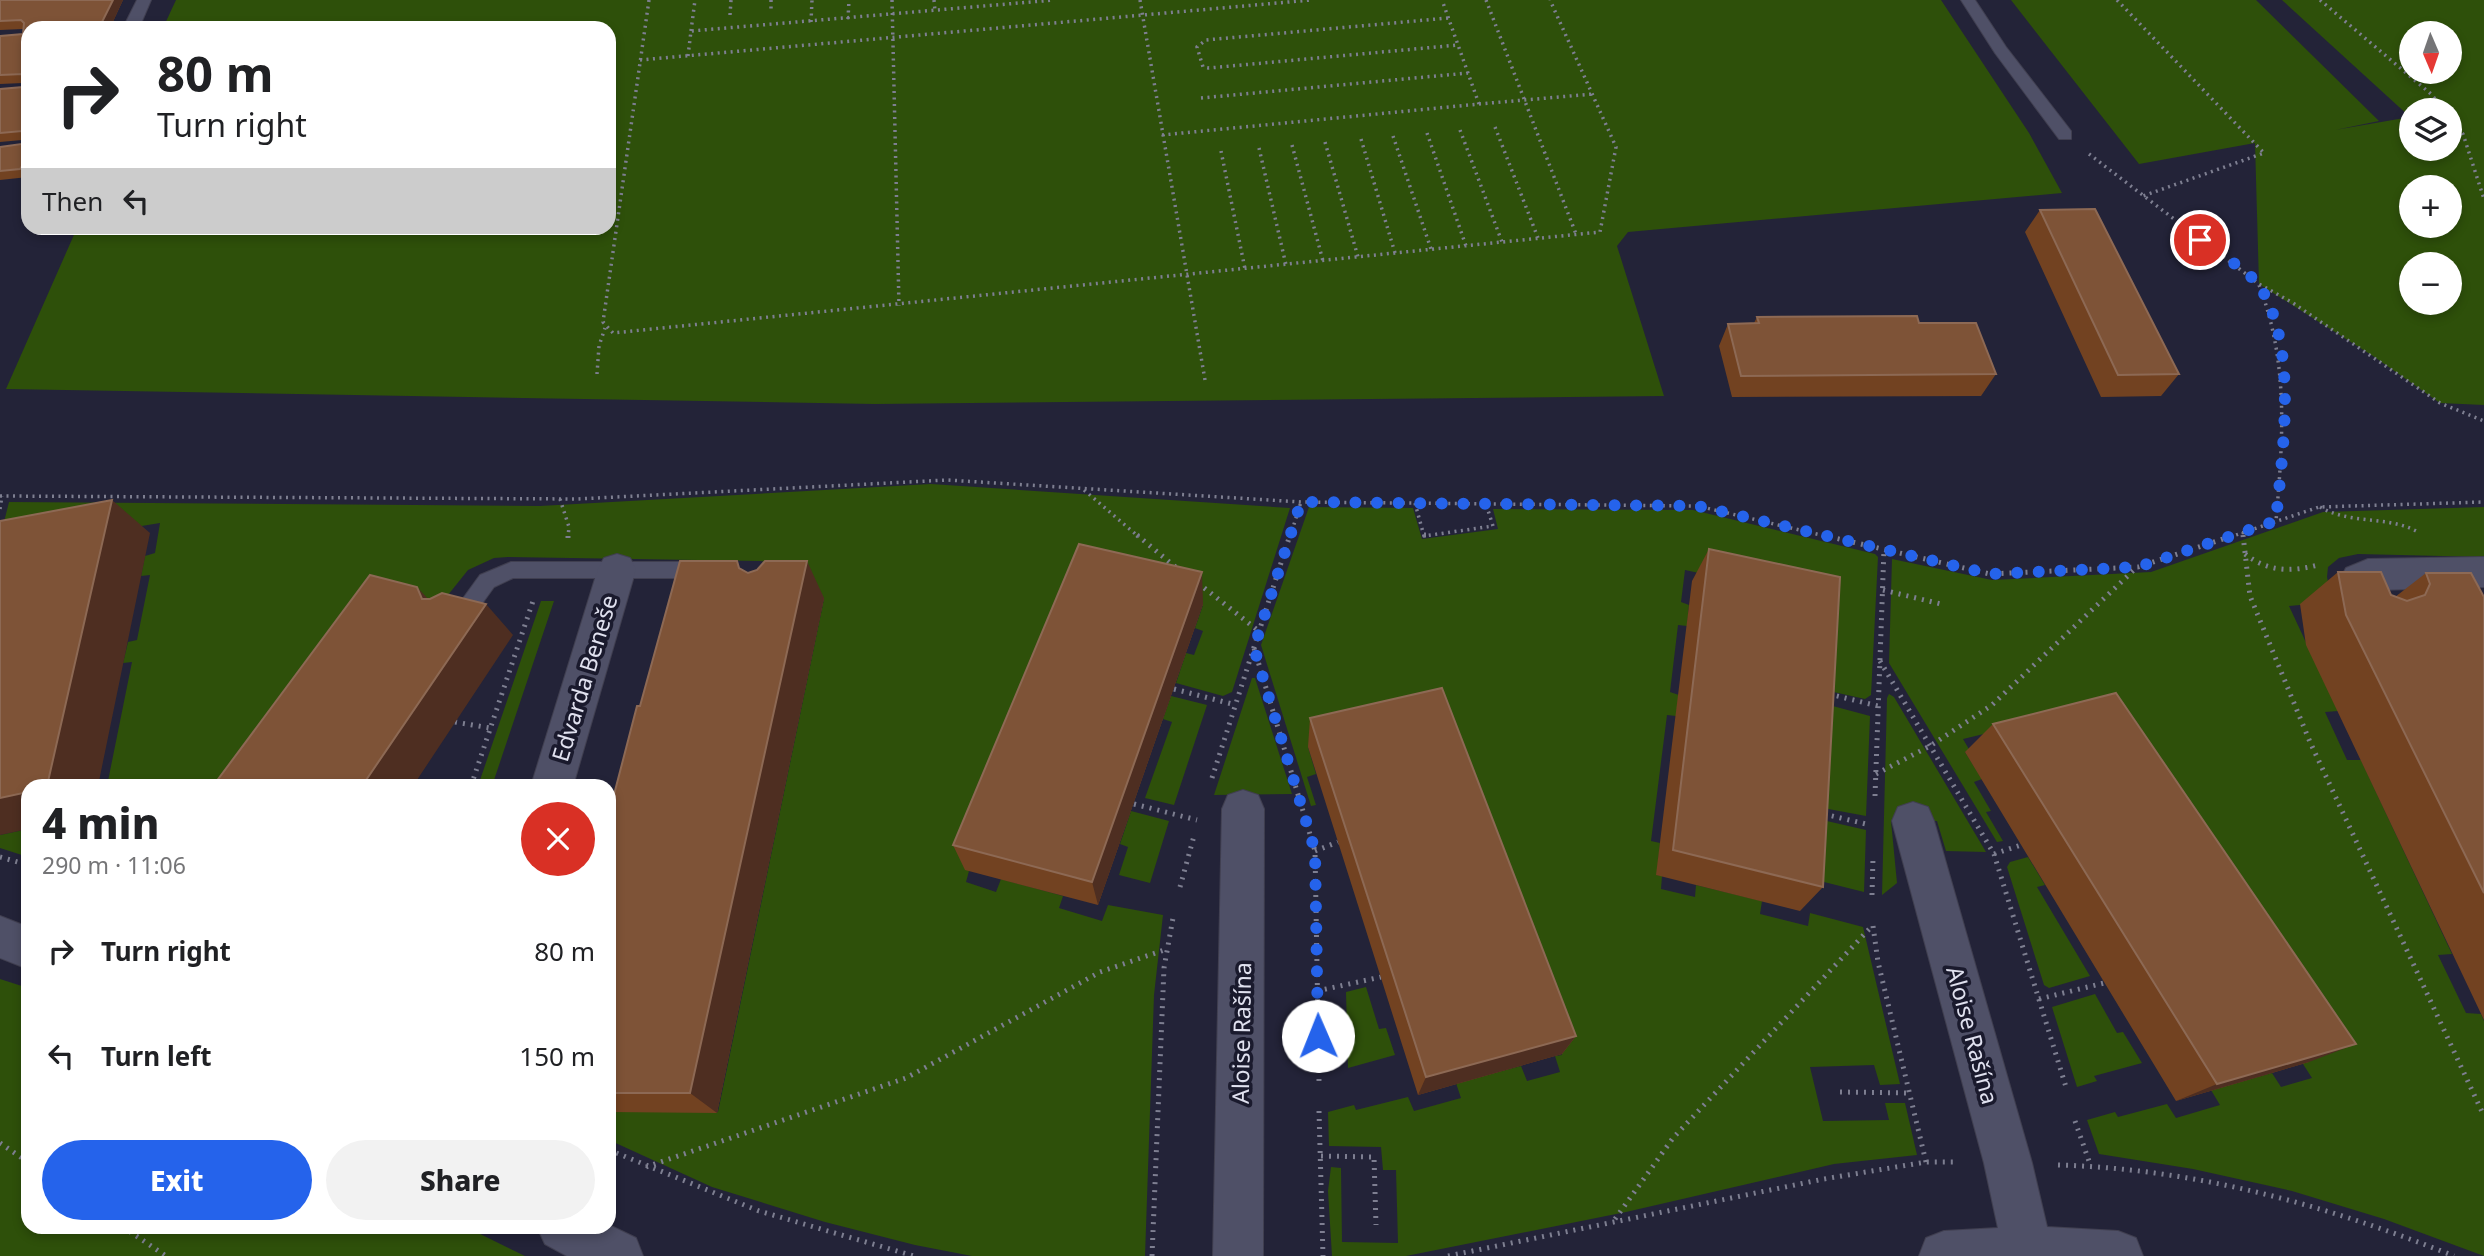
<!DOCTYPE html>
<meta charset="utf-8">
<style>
:root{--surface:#fff;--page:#f2f2f2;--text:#202124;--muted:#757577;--accent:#2563eb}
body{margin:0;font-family:"Noto Sans",sans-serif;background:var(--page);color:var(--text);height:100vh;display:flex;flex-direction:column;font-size:26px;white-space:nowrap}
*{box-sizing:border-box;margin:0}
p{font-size:23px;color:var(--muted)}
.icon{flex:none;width:38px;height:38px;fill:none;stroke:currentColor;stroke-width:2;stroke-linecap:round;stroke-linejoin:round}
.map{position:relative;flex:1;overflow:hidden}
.drawer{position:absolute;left:21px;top:779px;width:595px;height:455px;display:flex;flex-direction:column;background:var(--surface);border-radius:21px;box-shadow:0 4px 10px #0003}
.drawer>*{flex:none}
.top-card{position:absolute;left:21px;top:21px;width:595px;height:214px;border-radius:21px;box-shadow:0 4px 10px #0003;background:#fff;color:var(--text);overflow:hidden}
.needle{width:46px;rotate:178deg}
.buttons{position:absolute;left:2399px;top:21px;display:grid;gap:14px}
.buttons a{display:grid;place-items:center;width:63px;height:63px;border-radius:50%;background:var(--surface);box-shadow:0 4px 10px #0003;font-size:35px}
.pin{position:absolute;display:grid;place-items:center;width:60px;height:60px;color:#fff;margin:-30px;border:4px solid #fff;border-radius:50%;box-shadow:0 2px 7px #0007}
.me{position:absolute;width:77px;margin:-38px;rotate:359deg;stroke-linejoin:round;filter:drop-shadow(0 0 5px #0008)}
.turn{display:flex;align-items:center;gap:24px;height:147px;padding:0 21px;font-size:32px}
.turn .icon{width:91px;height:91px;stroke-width:2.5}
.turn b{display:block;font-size:49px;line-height:60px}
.then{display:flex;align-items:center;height:66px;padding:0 21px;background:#0003;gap:14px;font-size:26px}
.round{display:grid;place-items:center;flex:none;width:74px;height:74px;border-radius:37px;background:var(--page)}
.overview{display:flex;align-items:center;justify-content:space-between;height:119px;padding:0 21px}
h1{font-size:42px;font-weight:800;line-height:52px}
.cta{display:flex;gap:14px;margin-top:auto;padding:14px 21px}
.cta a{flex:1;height:80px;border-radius:42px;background:var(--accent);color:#fff;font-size:28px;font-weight:800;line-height:80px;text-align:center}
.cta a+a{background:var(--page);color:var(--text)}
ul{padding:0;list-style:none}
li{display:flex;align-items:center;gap:21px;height:105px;padding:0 21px}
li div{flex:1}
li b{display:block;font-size:26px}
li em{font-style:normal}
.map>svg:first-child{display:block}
</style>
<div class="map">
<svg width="2484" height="1256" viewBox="0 0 2484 1256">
<rect width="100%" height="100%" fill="#232338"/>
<!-- green -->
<path fill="#2e500a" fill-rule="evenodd" d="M176 0H1941L2029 133 2062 193 1628 232 1617 246 1664 396 875 404 6 389 77 228H609V28H163Z
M2011 0H2256L2379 121 2335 130 2410 117 2282 0H2484V405L2440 403 2373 356 2259 284 2255 143 2139 164ZM2412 33H2450V72H2412ZM2412 110H2450V149H2412ZM2412 187H2450V226H2412ZM2412 264H2450V303H2412Z
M931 484 1290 508 1232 692 1223 696 1176 683 1186 653 1194 655 1203 631 1195 628 1203 605 969 871 966 882 996 892 1001 879 1063 896 1059 908 1102 921 1108 905 1163 915 1154 995 1145 1256H972L915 1245 825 1222 712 1187 609 1140V1112H718L824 599 773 563 760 561 508 557 494 558 468 570 444 600 262 786H98L108 781 132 662 123 663 128 642 137 640 150 575 141 576 145 556 155 553 160 523 117 530 0 538 9 502 540 506Z
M1309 507 1413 508 1422 539 1498 529 1493 509 1693 510 1875 554 1878 557 1871 695 1865 699 1829 691 1727 579 1685 570 1681 602 1689 605 1687 626 1678 625 1670 692 1679 695 1676 716 1667 715 1651 841 1660 843 1657 875 1662 876 1661 889 1695 897 1696 885 1762 901 1760 914 1808 926 1810 913 1863 927 1900 1084 1880 1085 1874 1065 1810 1067 1823 1121 1889 1120 1885 1103H1905L1917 1155 1834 1164 1626 1212 1406 1256H1332L1328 1191 1331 1167 1341 1168 1342 1242 1398 1243 1396 1170H1383L1381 1147 1329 1146 1328 1112 1354 1105 1356 1110 1408 1097 1414 1111 1461 1098 1456 1083 1521 1066 1527 1081 1560 1072 1555 1056 1562 1055 1548 1016 1308 747 1316 774 1307 777 1316 805 1311 806 1261 645Z
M2484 507V557L2358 554 2339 558 2328 567 2327 577 2330 591 2300 605 2289 606 2338 711 2325 712 2347 760H2361L2452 954 2438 955 2466 1013 2481 1014 2484 1021V1256L2384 1219 2292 1191 2193 1169 2099 1154 2087 1120 2115 1112 2118 1117 2167 1104 2176 1118 2220 1105 2211 1090 2272 1073 2281 1087 2312 1078 2303 1064 1992 732 1963 739 1970 751 1965 752 1982 779 1974 782 1991 811 1986 812 2003 841 1997 842 1889 663 1892 559 1992 580 2151 572 2323 512Z
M541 601H554L492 786H478Z
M1252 678H1255L1292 794 1214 795Z
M1889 694 1894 697 1986 852 1946 851 1937 821H1891L1897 883 1882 895 1887 698Z
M1171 696 1207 705 1174 805 1145 798 1172 722 1163 719Z
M1814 701 1870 716 1866 816 1807 805Z
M1131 811 1169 821 1150 883 1119 875 1128 847 1120 844Z
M1818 819 1866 830 1864 892 1812 879Z
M28 829V857L0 848V835Z
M2028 857 2045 885 2037 887 2090 976 2049 988 2044 985 2007 867 2010 862Z
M0 979 28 988V1227H466L525 1256H0Z
M1366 987 1379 1029 1386 1028 1395 1055 1348 1068 1346 992Z
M2095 994 2117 1033 2123 1032 2142 1063 2094 1076 2097 1081 2077 1087 2052 1007Z"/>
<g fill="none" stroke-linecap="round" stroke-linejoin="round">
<defs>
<path id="lane" d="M137 0H151L139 28H123Z
M1961 0H1975L2006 47 2071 131V139H2059L1995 53Z
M511 562H704L711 564 714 570 711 576 704 578H513L494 587 465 627 458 630 451 627 448 621 451 615 480 575Z"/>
<path id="street" d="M617 554 630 558 636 569 573 786H531L598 569 604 558Z
M2484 557V587L2376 590 2382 607 2376 618 2363 623 2350 618 2337 586 2346 568 2368 559Z
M1243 790 1258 795 1264 809 1263 1256H1213L1222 809 1228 795Z
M1913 802 1928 807 1934 821 2032 1163 2047 1227 2118 1231 2136 1238 2143 1256H1919L1926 1238 1944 1231 1998 1228 1984 1163 1892 821 1898 807Z
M0 916 28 927V969L0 958Z
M609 1225 636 1238 643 1256H567L545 1244 537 1227Z"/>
</defs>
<!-- lane casing -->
<use href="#lane" stroke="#403f50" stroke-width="2"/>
<!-- street casing -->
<use href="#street" stroke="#403f50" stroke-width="2"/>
<!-- path-far1 -->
<path stroke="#7e7f91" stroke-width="3.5" stroke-dasharray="2 4.5" stroke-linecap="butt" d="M649 0 603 322 613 333 1600 232 1616 147 1550 0
M771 0V12
M892 0 899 306
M934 0 935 11
M1140 0 1205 380
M1486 0 1576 234
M2117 0 2264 153 2143 196
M2320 0 2431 94 2444 110
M730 15 731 0
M1448 18 1206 40 1197 47 1203 67 1209 68 1458 45
M848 19 849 0
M811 22 812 0
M691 31 695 0
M688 56 691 31 1054 0
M640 60 1311 0
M1201 98 1468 73
M1479 104 1593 94
M2450 118 2463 134 2484 199
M1495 127 1538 238
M1460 130 1502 242
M1427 133 1466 246
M1162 135 1479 104 1442 0
M1393 136 1431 249
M1361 139 1395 253
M1325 142 1358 257
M1292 145 1323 261
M1259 148 1286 265
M1221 151 1245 269
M2089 154 2259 284 2293 303 2440 403 2484 421
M2259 285C2289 363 2283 439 2276 521
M597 374 599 346 605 328
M1084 490 1139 537
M0 496 577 499 947 480 1301 502 1698 506 1829 537
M560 499 569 527 568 537
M1415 503 1424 536 1493 526 1486 504
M2320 507C2351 525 2387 515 2418 532
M0 509 2 496
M2243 532 2244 537
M1290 537 1301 502
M2230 537 2319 507 2484 502"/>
<!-- path -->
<path stroke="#7e7f91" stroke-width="5" stroke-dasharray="2 6" stroke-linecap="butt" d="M1137 535 1179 570
M1424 535H1432
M1822 535 1990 574 2138 567 2235 535
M2243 535 2250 596 2310 742 2484 1116
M568 538V535
M2245 554C2268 572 2291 572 2318 565
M1198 583 1260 632
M1883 590 1941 604
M1254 648 1315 851 1319 1081
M1880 661 1994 854 2066 1087
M1174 689 1236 705
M1829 694 1878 706
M455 722 490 728
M1876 774 1930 746 1992 705 2137 567
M1212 778 1290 535
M471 786 533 601
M1875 796 1884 549
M1134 804 1197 820
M1824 814 1870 825
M1315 851 1338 842
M1994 854 2021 845
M0 857 28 865
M1180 887 1194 836
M1872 895 1873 858
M1873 926 1878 962 1926 1162
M1317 991 1381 977
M2039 999 2104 983
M1840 1092 1910 1093
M1319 1111 1323 1256
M2075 1121 2090 1164
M0 1143 28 1162
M609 1150 759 1211 914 1256
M1321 1156 1374 1157 1376 1225
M2058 1165C2196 1169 2326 1205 2454 1256
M646 1167 906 1078 1100 972 1167 949
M1615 1219 1673 1138 1873 925
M123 1227 166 1256
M1152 1256 1164 968 1173 918
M1448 1256 1824 1179 1926 1162H1957"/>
<!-- lane -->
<use href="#lane" fill="#4f5067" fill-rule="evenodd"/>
<!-- street -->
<use href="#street" fill="#4f5067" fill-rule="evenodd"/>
</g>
<!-- wall -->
<path fill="#724221" d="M0 0H123L110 28 28 177 0 180V147L22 144V140L0 142V89L23 87V83L0 84V36L23 34V29L0 30Z
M2040 210 2179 374 2161 396 2101 397 2025 232Z
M1757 317 1919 323 1996 374 1981 396 1732 397 1719 346 1728 324 1754 323Z
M1709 549 1823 887 1800 911 1656 875 1692 581Z
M741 569 748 573 824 598 717 1113 609 1112V814L640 706Z
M2338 572 2395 597 2426 573 2484 597V1020L2306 645 2300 604Z
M1203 604 1098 905 965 870 953 845Z
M1310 718 1576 1036 1562 1054 1418 1095 1308 747Z
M1993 724 2309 1062 2176 1101 1965 752Z"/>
<!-- shaded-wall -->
<path fill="#4e2e21" d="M113 0H123L110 28H99Z
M28 157V177L20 169Z
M112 500 150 533 98 786H47Z
M807 561 824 598 717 1113 690 1093Z
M1202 572 1203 604 1098 905 1092 882Z
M417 587 446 618 422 599Z
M486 604 513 635 413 786H362Z
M28 792V829L0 835V798Z
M1576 1036 1562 1054 1418 1095 1426 1077Z
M2356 1044 2309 1062 2176 1101 2217 1084Z"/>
<!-- building -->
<path fill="#7e5337" stroke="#8d6954" stroke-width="2" d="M0 0H113L99 28H28V157L20 169 0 171V147L22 144V131L0 133V89L23 87V74L0 75V36L23 34 24 23 21 20 0 21Z
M2095 209 2179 374 2118 375 2040 210Z
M1917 316 1919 323H1976L1996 374 1741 376 1728 324 1759 323 1757 317Z
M112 500 47 786H28V792L0 798V521Z
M1079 544 1202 572 1092 882 953 845Z
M1709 549 1840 577 1823 887 1673 850Z
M680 561H737L739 568 748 573 757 570 765 561H807L690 1093H609V814L637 706H640Z
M2338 572H2381L2391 595 2407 601 2425 595 2430 584 2426 573H2471L2484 597V893L2346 615Z
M370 575 417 587 422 599H430L442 593 486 604 362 786H213Z
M1442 688 1576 1036 1426 1077 1310 718Z
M2116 693 2356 1044 2217 1084 1993 724Z"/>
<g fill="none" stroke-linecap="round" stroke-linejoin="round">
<!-- route -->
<path stroke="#2563eb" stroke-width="12" stroke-dasharray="0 21.6" d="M1318 1036 1315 851 1254 648 1301 502 1698 506 1990 574 2138 567 2276 521C2282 453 2299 348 2260 287 2251 272 2216 252 2200 240"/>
</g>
<g text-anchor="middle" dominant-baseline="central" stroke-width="7" stroke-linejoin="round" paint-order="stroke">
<!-- street labels -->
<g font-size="23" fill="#e0e1ef" stroke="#1a1a2d">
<text transform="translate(584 678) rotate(-73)">Edvarda Beneše</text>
<text transform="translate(1241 1033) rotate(-89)">Aloise Rašína</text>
<text transform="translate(1973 1035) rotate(75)">Aloise Rašína</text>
</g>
</g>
</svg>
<div class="buttons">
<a><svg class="needle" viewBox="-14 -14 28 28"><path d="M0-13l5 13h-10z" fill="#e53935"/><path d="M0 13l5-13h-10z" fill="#757577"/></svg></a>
<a><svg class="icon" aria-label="layers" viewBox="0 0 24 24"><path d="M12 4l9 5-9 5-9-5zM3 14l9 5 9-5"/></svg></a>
<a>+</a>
<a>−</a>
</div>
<div class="pin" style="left:2200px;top:240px;background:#d93025"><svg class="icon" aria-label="arrive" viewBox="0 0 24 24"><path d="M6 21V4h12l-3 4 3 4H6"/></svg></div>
<svg class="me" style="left:1318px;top:1036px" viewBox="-20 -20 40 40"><circle r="19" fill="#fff"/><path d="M0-13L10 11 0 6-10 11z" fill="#2563eb"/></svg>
<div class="top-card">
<div class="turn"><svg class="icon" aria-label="right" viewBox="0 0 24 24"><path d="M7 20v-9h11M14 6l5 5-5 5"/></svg><div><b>80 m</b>Turn right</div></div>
<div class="then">Then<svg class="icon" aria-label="left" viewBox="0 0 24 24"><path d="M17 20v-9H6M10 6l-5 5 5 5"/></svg></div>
</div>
<section class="drawer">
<div class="overview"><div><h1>4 min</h1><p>290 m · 11:06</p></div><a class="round" style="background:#d93025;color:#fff"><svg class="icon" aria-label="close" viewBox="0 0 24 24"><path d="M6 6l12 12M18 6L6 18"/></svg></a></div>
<ul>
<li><svg class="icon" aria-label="right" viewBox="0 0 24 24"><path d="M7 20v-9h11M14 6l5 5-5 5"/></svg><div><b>Turn right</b></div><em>80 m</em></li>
<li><svg class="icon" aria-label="left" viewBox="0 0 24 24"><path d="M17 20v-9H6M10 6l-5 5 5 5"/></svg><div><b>Turn left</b></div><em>150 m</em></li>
</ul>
<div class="cta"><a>Exit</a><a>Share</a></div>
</section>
</div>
